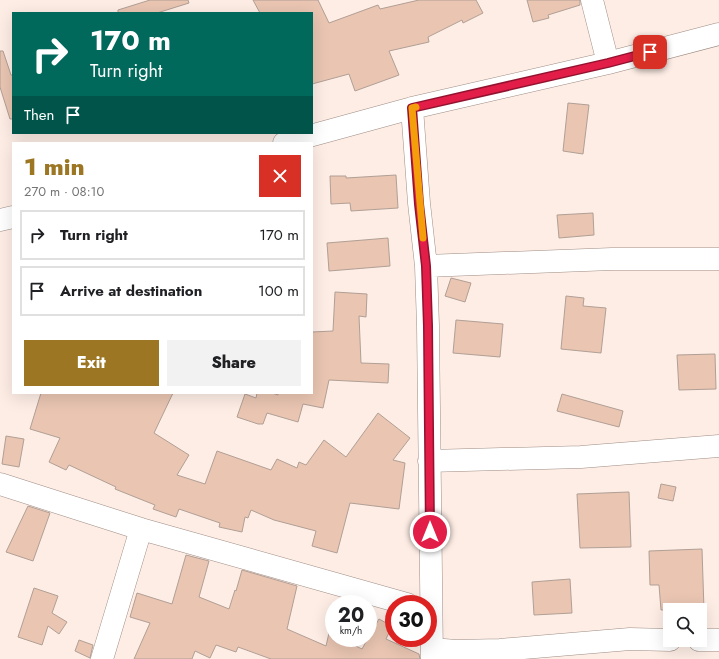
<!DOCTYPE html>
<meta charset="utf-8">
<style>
:root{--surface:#fff;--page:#f2f2f2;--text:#202124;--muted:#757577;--line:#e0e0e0;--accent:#9c7622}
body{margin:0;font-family:Jost,sans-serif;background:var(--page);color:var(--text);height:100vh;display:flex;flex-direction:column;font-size:15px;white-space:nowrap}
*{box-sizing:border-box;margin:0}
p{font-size:13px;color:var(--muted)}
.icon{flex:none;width:22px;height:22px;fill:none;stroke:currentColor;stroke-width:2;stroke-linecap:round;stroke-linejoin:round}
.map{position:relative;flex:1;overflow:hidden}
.details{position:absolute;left:12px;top:142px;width:301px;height:252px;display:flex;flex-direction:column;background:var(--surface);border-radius:0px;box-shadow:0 4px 16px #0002}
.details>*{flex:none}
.hud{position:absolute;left:12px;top:12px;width:301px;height:122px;border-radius:0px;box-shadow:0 4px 16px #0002;background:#00695c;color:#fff;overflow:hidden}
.fabs{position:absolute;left:663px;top:603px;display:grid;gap:8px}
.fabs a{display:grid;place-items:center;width:44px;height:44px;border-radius:0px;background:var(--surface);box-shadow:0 4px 16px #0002;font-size:20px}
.speed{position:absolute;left:325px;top:595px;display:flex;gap:8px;font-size:20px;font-weight:700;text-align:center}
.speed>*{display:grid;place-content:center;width:52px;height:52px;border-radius:50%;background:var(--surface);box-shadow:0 4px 16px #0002;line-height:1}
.speed small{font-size:10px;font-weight:400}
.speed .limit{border:6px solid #d22;background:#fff;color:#111}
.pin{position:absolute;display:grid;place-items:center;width:34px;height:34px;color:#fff;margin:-17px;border-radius:8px;box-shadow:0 2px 6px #0006}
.me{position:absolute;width:44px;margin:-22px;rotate:0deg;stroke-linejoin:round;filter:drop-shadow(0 0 3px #0008)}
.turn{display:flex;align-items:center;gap:14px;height:84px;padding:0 12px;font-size:18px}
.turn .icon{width:52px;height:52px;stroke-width:2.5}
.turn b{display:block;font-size:28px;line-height:34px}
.then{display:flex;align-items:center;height:38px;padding:0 12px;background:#0003;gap:8px;font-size:15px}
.round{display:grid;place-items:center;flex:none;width:42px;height:42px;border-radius:0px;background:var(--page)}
.summary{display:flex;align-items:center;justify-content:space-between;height:68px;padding:0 12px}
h1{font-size:24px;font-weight:800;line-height:30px;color:var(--accent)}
.cta{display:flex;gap:8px;margin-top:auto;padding:8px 12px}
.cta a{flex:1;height:46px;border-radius:0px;background:var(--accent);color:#fff;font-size:16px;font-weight:800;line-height:46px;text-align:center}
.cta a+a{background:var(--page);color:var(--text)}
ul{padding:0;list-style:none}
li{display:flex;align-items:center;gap:12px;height:50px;margin:0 8px 6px;padding:0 4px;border:2px solid var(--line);border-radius:0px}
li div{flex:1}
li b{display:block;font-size:15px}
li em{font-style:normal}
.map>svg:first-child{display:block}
</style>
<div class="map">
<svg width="719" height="659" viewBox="0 0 719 659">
<rect width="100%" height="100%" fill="#fdede5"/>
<!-- building -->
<path fill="#e9c5b2" stroke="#b19f95" d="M150 0H188L189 3 157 13H118V10Z
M253 0H318L329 23 378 5 380 9 419 0H476L483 13 463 23 462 20 428 37 429 42 389 51 399 75 355 91 349 74 312 84V13H260Z
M527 0H580V5L548 15 549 18 533 22Z
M0 51H3L11 75H13V119H10L0 87Z
M568 103 589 105 583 154 563 151Z
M396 175 398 208 351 211 350 203 331 204 330 176H346V178Z
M593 213 594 235 559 238 557 215Z
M388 238 390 266 329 271 327 243Z
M451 278 471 283 465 302 445 296Z
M335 292 367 294 366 317 359 316 361 363 389 364 388 383 329 380 323 408 303 404 298 422 267 413 263 424H258L237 417 245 394 256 398 257 393H272L278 395V393H312V332L333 331Z
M566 296 584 298 583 306 606 308 601 353 561 349Z
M456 320 503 324 500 357 453 353Z
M715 354 716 389 679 390 677 355Z
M41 393H173L154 433 189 455 177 475 205 484 217 451 271 470 277 459 297 468 299 462 306 465 324 440 346 457 378 413 410 438 393 460 405 463 399 509 350 503 337 553 312 546 316 531 274 520 251 510 248 518 245 517 242 532 219 527 220 523 179 509 176 517 153 509 155 505 115 489 116 487 69 465 66 470 49 462 60 438 30 429Z
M562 394 623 411 619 427 557 411Z
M6 436 24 439 19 467 2 464Z
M661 484 676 487 673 501 658 498Z
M629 492 631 547 580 548 577 494Z
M28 506 50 513 33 561 6 552Z
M702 549 704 610H661L659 585H650L649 551Z
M186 555 209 561 199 597 229 609 235 590 236 591 242 570 297 586 287 629 326 646 329 633 334 636V638H339L362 649 379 619 392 626 386 639 419 654 420 659H271L238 647 236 652 216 645 210 658 195 651 192 659H134L150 623 130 617 137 593 172 604Z
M570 579 572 613 534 615 532 582Z
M34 588 58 596 52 613 67 622 59 634 48 626 42 645 18 637Z
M79 640 93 645 90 658 75 651Z"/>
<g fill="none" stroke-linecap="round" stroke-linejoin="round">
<defs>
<path id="minor" d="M592 0 608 63
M412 108 419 203 426 266 428 326 432 659
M284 143 412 108 608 63 719 34
M0 220 13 217
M426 266 612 259H719
M429 461 581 457 719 446
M0 484 141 529 407 604
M699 640H719
M432 649 456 651 500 650 630 639 670 640
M102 659 141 529"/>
</defs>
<!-- minor casing -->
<use href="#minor" stroke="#9f8d84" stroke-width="23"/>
<!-- minor -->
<use href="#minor" stroke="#fff" stroke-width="22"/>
</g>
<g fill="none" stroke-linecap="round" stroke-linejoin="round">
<defs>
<path id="route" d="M430 532 428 326 426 266 419 204 412 108 608 63 650 52"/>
</defs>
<!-- route casing -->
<use href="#route" stroke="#92132f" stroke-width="10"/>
<!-- route -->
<use href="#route" stroke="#e11d48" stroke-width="7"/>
<!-- slow -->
<path stroke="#f59e0b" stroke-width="7" d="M416 107 412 108 413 120 423 238"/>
</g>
</svg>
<div class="fabs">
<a><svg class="icon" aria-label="search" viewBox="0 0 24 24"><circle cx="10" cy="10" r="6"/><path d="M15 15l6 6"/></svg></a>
</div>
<div class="speed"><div>20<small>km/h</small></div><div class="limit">30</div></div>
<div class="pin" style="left:650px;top:52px;background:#d93025"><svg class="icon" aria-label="arrive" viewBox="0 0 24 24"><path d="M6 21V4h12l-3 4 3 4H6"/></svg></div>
<svg class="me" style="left:430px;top:532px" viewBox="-20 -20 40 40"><circle r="17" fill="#e11d48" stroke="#fff" stroke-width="3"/><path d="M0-11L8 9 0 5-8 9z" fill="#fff"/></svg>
<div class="hud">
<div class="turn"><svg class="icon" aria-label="right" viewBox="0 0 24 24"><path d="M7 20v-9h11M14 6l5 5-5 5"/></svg><div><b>170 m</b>Turn right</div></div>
<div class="then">Then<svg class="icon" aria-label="arrive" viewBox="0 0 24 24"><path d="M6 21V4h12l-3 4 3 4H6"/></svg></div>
</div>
<section class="details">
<div class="summary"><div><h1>1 min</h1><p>270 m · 08:10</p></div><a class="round" style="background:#d93025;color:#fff"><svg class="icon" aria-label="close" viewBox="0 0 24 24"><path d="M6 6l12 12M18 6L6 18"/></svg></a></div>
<ul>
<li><svg class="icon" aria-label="right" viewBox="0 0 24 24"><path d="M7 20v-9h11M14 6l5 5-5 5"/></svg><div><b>Turn right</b></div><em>170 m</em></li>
<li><svg class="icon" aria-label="arrive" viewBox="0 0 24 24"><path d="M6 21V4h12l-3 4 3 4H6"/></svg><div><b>Arrive at destination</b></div><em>100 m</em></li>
</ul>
<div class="cta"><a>Exit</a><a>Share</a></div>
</section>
</div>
